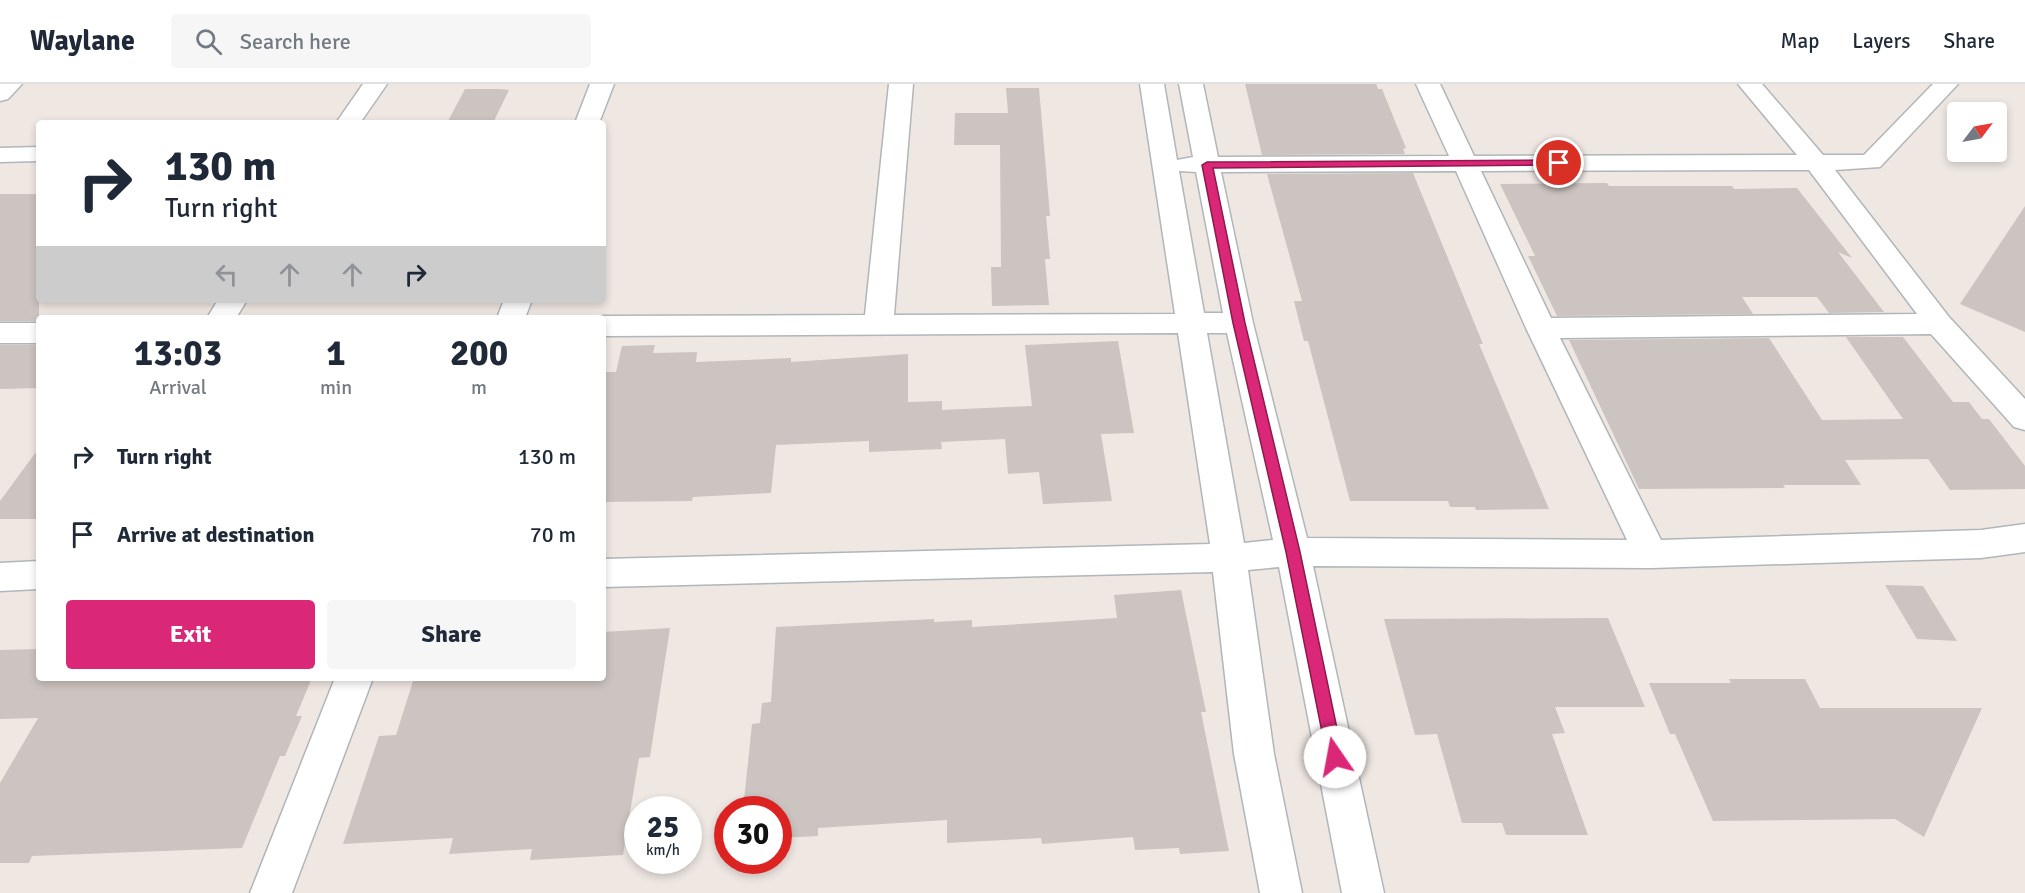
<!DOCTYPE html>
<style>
:root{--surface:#fff;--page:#f6f6f7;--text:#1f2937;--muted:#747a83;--line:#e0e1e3;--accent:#db2777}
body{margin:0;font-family:Signika,sans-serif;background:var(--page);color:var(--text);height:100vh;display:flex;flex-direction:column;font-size:22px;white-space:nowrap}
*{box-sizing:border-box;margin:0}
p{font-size:20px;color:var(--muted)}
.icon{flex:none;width:33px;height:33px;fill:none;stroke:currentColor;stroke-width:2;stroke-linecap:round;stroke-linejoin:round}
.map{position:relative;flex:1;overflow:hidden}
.panel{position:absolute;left:36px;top:231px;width:570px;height:366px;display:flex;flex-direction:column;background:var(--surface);border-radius:6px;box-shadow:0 3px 9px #0003}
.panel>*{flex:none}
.banner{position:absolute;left:36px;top:36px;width:570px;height:183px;border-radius:6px;box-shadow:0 3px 9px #0003;background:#fff;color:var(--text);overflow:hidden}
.needle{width:39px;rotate:58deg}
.fabs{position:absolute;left:1947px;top:18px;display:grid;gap:12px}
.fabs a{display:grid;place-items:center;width:60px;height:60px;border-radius:6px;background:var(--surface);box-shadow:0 3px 9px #0003;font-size:30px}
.speed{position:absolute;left:624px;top:712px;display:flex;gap:12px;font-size:30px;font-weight:700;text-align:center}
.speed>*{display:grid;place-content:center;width:78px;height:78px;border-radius:50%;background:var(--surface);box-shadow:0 3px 9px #0003;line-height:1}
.speed small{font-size:15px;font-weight:400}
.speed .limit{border:9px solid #d22;background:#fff;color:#111}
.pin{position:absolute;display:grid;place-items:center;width:51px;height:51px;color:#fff;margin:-26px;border:3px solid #fff;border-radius:50%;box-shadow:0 2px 6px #0007}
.me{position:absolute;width:66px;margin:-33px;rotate:348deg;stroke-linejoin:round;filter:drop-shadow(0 0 4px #0008)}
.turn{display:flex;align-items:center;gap:21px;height:126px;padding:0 30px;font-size:27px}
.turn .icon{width:78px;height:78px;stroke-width:2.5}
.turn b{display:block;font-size:42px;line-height:51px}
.lanes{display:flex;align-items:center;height:57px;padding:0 30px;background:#0003;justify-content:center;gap:30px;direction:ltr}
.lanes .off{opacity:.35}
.eta{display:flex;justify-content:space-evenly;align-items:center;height:102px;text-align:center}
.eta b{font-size:36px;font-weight:800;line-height:42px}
.primary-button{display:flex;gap:12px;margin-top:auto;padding:12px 30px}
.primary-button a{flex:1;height:69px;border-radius:6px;background:var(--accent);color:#fff;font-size:24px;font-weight:800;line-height:69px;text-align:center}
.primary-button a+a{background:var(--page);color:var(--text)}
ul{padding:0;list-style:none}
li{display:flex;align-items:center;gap:18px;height:78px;padding:0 30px}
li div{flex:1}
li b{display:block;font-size:22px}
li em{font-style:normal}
header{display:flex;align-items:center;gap:36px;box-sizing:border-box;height:84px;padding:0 30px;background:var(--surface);border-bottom:2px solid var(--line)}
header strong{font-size:28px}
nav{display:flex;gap:33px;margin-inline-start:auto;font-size:21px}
.search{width:420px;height:54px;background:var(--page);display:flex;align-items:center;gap:15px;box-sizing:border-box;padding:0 21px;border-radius:6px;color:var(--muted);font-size:22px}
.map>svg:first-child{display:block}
</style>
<header>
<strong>Waylane</strong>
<div class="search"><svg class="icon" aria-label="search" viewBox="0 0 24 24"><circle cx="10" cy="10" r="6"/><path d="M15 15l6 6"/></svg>Search here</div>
<nav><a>Map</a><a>Layers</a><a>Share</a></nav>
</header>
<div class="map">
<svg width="2025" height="809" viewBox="0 0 2025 809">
<rect width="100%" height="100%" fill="#efe7e2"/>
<!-- building -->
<path fill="#ccc4c1" d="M1245 0H1376L1378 5H1382L1406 64 1403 65 1405 70 1262 71Z
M1006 4H1039L1050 132H1046L1050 175H1045L1049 221 992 222 991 183H1001L1000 61H954L955 29H1008Z
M465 5H501L509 6 493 39H447Z
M1413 89 1483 260H1479L1549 425 1476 426 1475 423H1450L1448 417H1350L1308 257H1304L1294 217H1302L1267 90Z
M1607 99 1609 102H1732L1734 105 1797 104 1852 174 1838 168 1884 228 1829 229 1817 213H1742L1753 230 1557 232 1528 172H1535L1500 100Z
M0 110H39V237H0Z
M2025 122V248L1960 220Z
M1846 253H1903L1953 318H1969L1982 335H1989L2025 382V405L1950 406 1928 375 1845 376 1861 401H1783L1785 404 1639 405 1569 256 1769 254 1822 336 1903 335Z
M1118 257 1134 349 1101 350 1112 417 1043 420 1039 388 1008 390 1005 355 941 358 942 365 869 368V357L776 361 771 409 693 413 692 417 603 418V288H616L622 262 655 261 653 269 697 268 696 278 791 274V278L908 270V318L942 317V326L1032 322 1025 261Z
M0 261H39V304L0 305Z
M39 364V435H0V417Z
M1885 501 1923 502 1957 557 1917 555Z
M1181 506 1206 628H1201L1229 767 1180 770 1179 764 1135 766 1133 753 1042 760 1041 754 947 759V736L818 744V752L778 754V726H743L752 640 760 639 762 619 771 618 776 543 934 535V538L972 536V543L1117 534 1114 511Z
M1608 534 1645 623H1555L1565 649 1552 650 1588 751H1506L1502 739H1462L1437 650 1415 651 1384 535Z
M670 544 650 673 639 674 623 771 530 776 532 765 449 770 453 754 343 760 379 652 396 651 414 594H603V548Z
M39 565V594H312L296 632H302L285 672H280L242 764 32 772 29 779H0V699L38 634 0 635V566Z
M1729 595H1805L1820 624H1982L1924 753 1895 735 1713 737 1675 650H1670L1649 599H1731Z"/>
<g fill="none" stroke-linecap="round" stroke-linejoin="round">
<defs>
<path id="street" d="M0 0H22L8 15 0 17Z
M363 0H387L360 39H336Z
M590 0H614L599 39H575Z
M889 0H913L894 231 1175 230 1140 0H1164L1177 76 1193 73 1179 0H1203L1218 73 1449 72 1416 0H1440L1474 72 1797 71 1738 0H1762L1823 71H1864L1933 0H1958L1880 83 1835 86 1949 233 2025 315V346L2014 343 1931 250 1560 254 1661 456 1981 446 2025 440V468L1981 474 1651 484 1313 482 1384 809H1342L1279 483 1248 486 1274 670 1302 809H1260L1234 670 1213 488 603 503V475L1210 460 1178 249 603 252V234H597L603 232 865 231ZM1809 86 1917 230 1551 234 1481 87ZM1179 87 1196 88 1223 229H1204ZM1456 87 1526 244 1627 456 1307 454 1253 239 1221 88ZM1207 249H1227L1273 456 1244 459Z
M39 63V77L0 78V64Z
M218 216H247L236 234H207Z
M504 216H532L525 234H497Z
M0 239H39V259H0Z
M39 477V505L0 507V479Z
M335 594H373L292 809H250Z"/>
</defs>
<!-- street casing -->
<use href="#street" stroke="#b0b6b9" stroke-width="3"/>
<!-- street -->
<use href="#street" fill="#fff" fill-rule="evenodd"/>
</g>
<!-- route -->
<path fill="#db2777" stroke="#8e194d" stroke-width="1.5" d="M1559 76 1564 79 1563 81 1213 84 1245 239 1300 468 1343 673 1341 678 1335 680 1329 678 1327 673 1286 468 1233 239 1202 81 1207 78Z"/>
</svg>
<div class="fabs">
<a><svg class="needle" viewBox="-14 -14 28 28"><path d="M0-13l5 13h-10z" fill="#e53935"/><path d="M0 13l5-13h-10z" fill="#747a83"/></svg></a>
</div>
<div class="speed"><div>25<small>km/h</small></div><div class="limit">30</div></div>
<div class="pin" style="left:1559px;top:79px;background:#d93025"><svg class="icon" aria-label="arrive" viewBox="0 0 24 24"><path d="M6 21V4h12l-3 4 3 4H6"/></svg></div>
<svg class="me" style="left:1335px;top:673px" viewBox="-20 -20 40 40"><circle r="19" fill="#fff"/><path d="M0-13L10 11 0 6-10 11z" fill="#db2777"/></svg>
<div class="banner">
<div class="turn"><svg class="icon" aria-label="right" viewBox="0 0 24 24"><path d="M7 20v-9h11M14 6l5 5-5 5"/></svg><div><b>130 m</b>Turn right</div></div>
<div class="lanes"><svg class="icon off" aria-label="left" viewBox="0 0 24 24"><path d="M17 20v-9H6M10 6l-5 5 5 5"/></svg><svg class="icon off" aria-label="ahead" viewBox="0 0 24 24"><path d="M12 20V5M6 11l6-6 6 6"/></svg><svg class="icon off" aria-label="ahead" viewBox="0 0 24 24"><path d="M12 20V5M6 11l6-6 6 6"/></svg><svg class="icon" aria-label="right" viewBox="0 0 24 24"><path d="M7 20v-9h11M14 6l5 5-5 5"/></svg></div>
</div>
<section class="panel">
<div class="eta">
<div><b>13:03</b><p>Arrival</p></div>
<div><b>1</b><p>min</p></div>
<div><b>200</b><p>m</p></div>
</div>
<ul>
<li><svg class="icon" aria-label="right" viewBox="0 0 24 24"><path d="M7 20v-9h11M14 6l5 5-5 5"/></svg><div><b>Turn right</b></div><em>130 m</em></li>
<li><svg class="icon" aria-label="arrive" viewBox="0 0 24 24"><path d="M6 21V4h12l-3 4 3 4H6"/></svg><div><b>Arrive at destination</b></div><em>70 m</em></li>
</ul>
<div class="primary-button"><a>Exit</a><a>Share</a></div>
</section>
</div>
